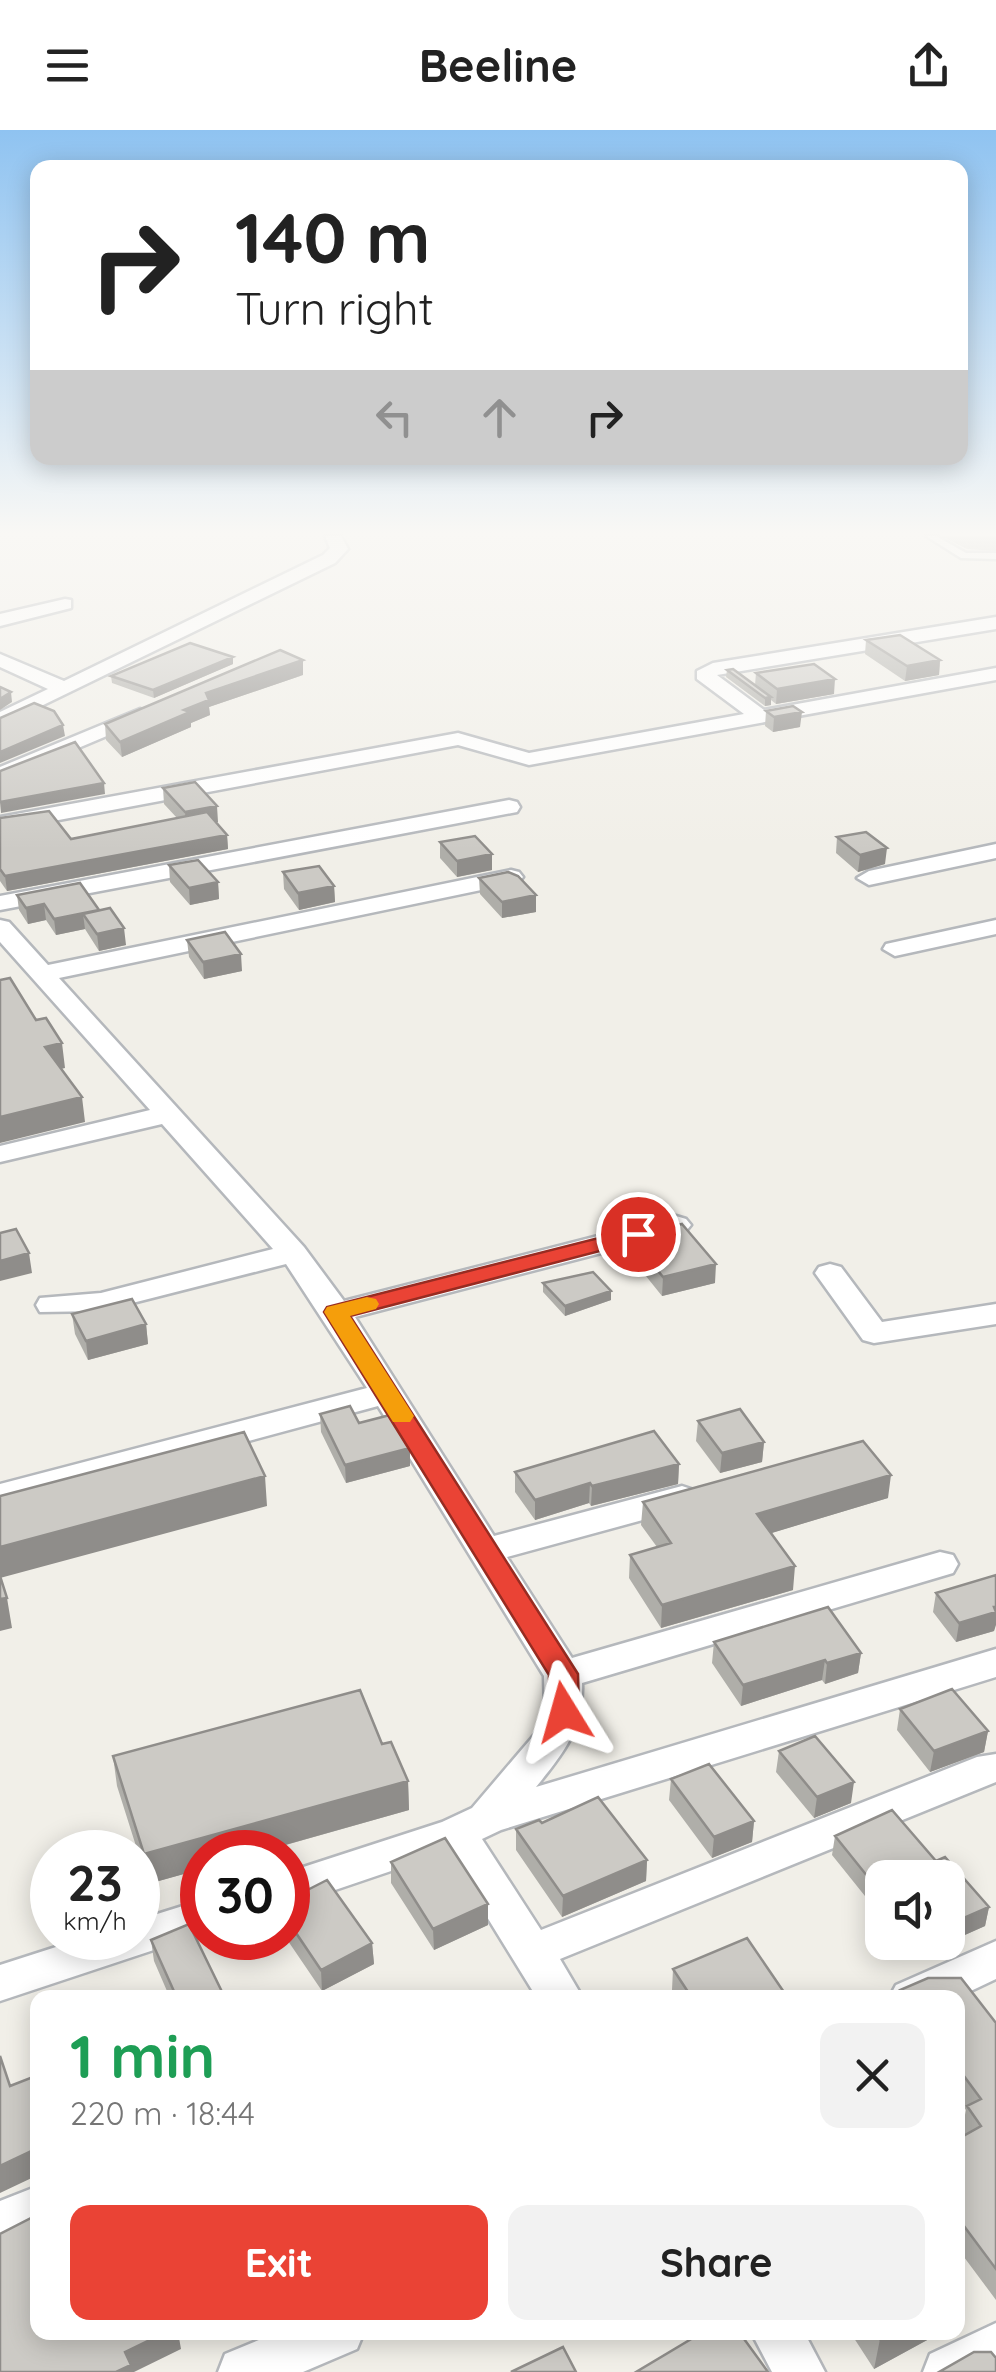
<!DOCTYPE html>
<meta charset="utf-8">
<style>
:root{--surface:#fff;--page:#f2f2f2;--text:#222;--muted:#767676;--accent:#ea4335}
body{margin:0;font-family:Quicksand,sans-serif;background:var(--page);color:var(--text);height:100vh;display:flex;flex-direction:column;font-size:38px;white-space:nowrap}
*{box-sizing:border-box;margin:0}
p{font-size:32px;color:var(--muted)}
.icon{flex:none;width:55px;height:55px;fill:none;stroke:currentColor;stroke-width:2;stroke-linecap:round;stroke-linejoin:round}
.map{position:relative;flex:1;overflow:hidden}
.drawer{position:absolute;left:30px;top:1860px;width:935px;height:350px;display:flex;flex-direction:column;background:var(--surface);border-radius:20px;box-shadow:0 5px 25px #0003}
.drawer>*{flex:none}
.guide{position:absolute;left:30px;top:30px;width:938px;height:305px;border-radius:20px;box-shadow:0 5px 25px #0003;background:#fff;color:var(--text);overflow:hidden}
.buttons{position:absolute;left:865px;top:1730px;display:grid;gap:20px}
.buttons a{display:grid;place-items:center;width:100px;height:100px;border-radius:20px;background:var(--surface);box-shadow:0 5px 25px #0003;font-size:50px}
.speed{position:absolute;left:30px;top:1700px;display:flex;gap:20px;font-size:50px;font-weight:700;text-align:center}
.speed>*{display:grid;place-content:center;width:130px;height:130px;border-radius:50%;background:var(--surface);box-shadow:0 5px 25px #0003;line-height:1}
.speed small{font-size:25px;font-weight:400}
.speed .limit{border:15px solid #d22;background:#fff;color:#111}
.pin{position:absolute;display:grid;place-items:center;width:85px;height:85px;color:#fff;margin:-42px;border:5px solid #fff;border-radius:50%;box-shadow:0 2px 10px #0007}
.me{position:absolute;width:110px;margin:-55px;rotate:352deg;stroke-linejoin:round;filter:drop-shadow(0 0 8px #0008)}
.turn{display:flex;align-items:center;gap:35px;height:210px;padding:0 40px;font-size:45px}
.turn .icon{width:130px;height:130px;stroke-width:2.5}
.turn b{display:block;font-size:70px;line-height:85px}
.lanes{display:flex;align-items:center;height:95px;padding:0 40px;background:#0003;justify-content:center;gap:50px;direction:ltr}
.lanes .off{opacity:.35}
.round{display:grid;place-items:center;flex:none;width:105px;height:105px;border-radius:20px;background:var(--page)}
.head{display:flex;align-items:center;justify-content:space-between;height:170px;padding:0 40px}
h1{font-size:60px;font-weight:800;line-height:75px;color:#1e9e55}
.primary-button{display:flex;gap:20px;margin-top:auto;padding:20px 40px}
.primary-button a{flex:1;height:115px;border-radius:20px;background:var(--accent);color:#fff;font-size:40px;font-weight:800;line-height:115px;text-align:center}
.primary-button a+a{background:var(--page);color:var(--text)}
header{display:flex;justify-content:space-between;align-items:center;height:130px;padding:0 40px;background:var(--surface);font-size:45px;font-weight:800}
.map>svg:first-child{display:block}
</style>
<header><svg class="icon" aria-label="menu" viewBox="0 0 24 24"><path d="M4 6h16M4 12h16M4 18h16"/></svg>Beeline<svg class="icon" aria-label="share" viewBox="0 0 24 24"><path d="M12 15V3M7 8l5-5 5 5M5 13v7h14v-7"/></svg></header>
<div class="map">
<svg width="996" height="2242" viewBox="0 0 996 2242">
<rect width="100%" height="100%" fill="#f1efe8"/>
<g fill="none" stroke-linecap="round" stroke-linejoin="round">
<defs>
<path id="service" d="M926 406H936L966 423H996V429L961 428Z"/>
<path id="minor" d="M325 406H341L348 419 335 433 0 596V582L48 559 0 537V524L64 551 323 425 330 418Z
M65 469 71 470V478L0 496V484Z
M996 487V499L717 545 764 580 996 538V550L529 635 458 615 0 701V687L458 603 529 623 744 584 697 549V541L713 533Z
M140 579 150 585 147 589 0 651V637Z
M509 670 517 672 520 677 517 682 0 780V766Z
M996 714V728L869 755 857 748 869 741Z
M511 740 519 742 523 747 519 752 59 848 304 1117 344 1171 676 1086 686 1089 691 1095 686 1101 355 1187 494 1406 682 1356 694 1360 699 1368 694 1376 507 1427 572 1528 940 1422 953 1425 958 1434 953 1443 582 1553C584 1598 563 1624 536 1657L996 1519V1547L501 1700 482 1709 541 1800 977 1627 996 1624V1652L560 1829 583 1868H537L447 1722 288 1776V1742L442 1692 472 1678 535 1604 545 1582 544 1546 378 1276 0 1378V1354L367 1258 286 1134 101 1181 40 1182 36 1175 40 1168 101 1163 273 1119 162 994 0 1032V1016L150 980 0 812V790L9 792 48 835Z
M996 790V804L895 826 883 819 886 814Z
M830 1134 841 1137 882 1192 996 1174V1194L874 1213 863 1210 815 1143 819 1137Z
M202 1770V1804L0 1871V1835L84 1808H138V1790Z
M996 1811V1849L956 1868H889L896 1855Z
M38 2056V2101L0 2115V2071Z
M996 2193V2242H923L930 2224Z
M278 2202H364L357 2219 303 2242H218L225 2224Z
M751 2202H804L825 2242H772Z"/>
</defs>
<!-- service casing -->
<use href="#service" stroke="#b5b8bc" stroke-width="5"/>
<!-- minor casing -->
<use href="#minor" stroke="#b5b8bc" stroke-width="5"/>
<!-- service -->
<use href="#service" fill="#fff" fill-rule="evenodd"/>
<!-- minor -->
<use href="#minor" fill="#fff" fill-rule="evenodd"/>
</g>
<!-- wall -->
<path fill="#afaea9" d="M941 406H996V421L967 419Z
M866 510 940 530 939 545 905 551 865 524Z
M233 527V534L154 568 112 553 111 546Z
M727 540 755 555 756 543 834 564 776 574 771 570V575L765 576 726 547Z
M303 545 209 577 210 585 191 593V597L122 627 106 610 105 594Z
M766 581 800 597 773 602 765 596Z
M163 658 218 692H216L227 705 228 719 7 761 0 751V688L71 709 177 688 164 674Z
M837 707 885 734 858 742 836 723Z
M440 712 492 724V740L457 747 440 728Z
M169 735 218 752 219 769 190 775 170 752Z
M283 742 334 756 335 772 299 780 284 759Z
M479 748 536 765V782L502 788 480 764Z
M17 765 99 781 126 815 99 821 85 799 56 805 46 790 28 794 19 780Z
M187 810 242 841 204 849 189 827Z
M630 1106 715 1153 662 1166 629 1125Z
M543 1153 611 1170 565 1186 543 1162Z
M72 1184 146 1194 148 1214 88 1230 75 1204Z
M320 1284 410 1336 346 1353 321 1302Z
M698 1291 764 1312 762 1332 720 1343 696 1311Z
M679 1334 678 1354 591 1376 589 1373 535 1390 515 1362V1342Z
M888 1368 771 1403 793 1460 661 1498 629 1448 630 1425 657 1417 641 1395 643 1372Z
M936 1463 995 1495 994 1501 956 1512 933 1482Z
M714 1512 861 1523 858 1543 825 1554 822 1550 741 1576 712 1533Z
M900 1579 988 1601 984 1622 930 1642 897 1600Z
M779 1621 851 1673 814 1688 776 1642Z
M113 1626 408 1651 409 1680 148 1754 117 1656Z
M671 1649 754 1691 752 1712 712 1728 669 1670Z
M542 1693 647 1730 646 1751 562 1787 516 1720V1699Z
M835 1706 936 1731 989 1777 985 1796 931 1820 924 1812H948V1748H882L873 1776 832 1725Z
M391 1732 488 1795 434 1820 391 1753Z
M288 1770 372 1813 374 1834 322 1861 286 1808Z
M151 1810 225 1868H170L154 1831Z
M673 1839 788 1868H677L672 1860Z
M928 1848H961L996 1893V2170L958 2119V2009L965 2005 962 1999 966 1980 958 1969V1868H898L900 1860Z
M850 2202H930L929 2209 874 2239Z"/>
<!-- shaded-wall -->
<path fill="#8f8d8a" d="M233 527V534L154 568 153 560Z
M303 530V545L209 577 210 585 191 593V597L122 627 120 612 206 563Z
M940 530 939 545 905 551 907 536Z
M835 549 834 564 776 574 777 559Z
M11 562 12 572 0 580V569Z
M771 567V575L765 576V568Z
M802 582 800 597 773 602 774 587Z
M63 595 65 606 0 633V622Z
M104 653 105 664 1 683 0 672Z
M217 676 218 692 186 698 185 682Z
M227 705 228 719 7 761 5 746Z
M887 718 885 734 858 742 860 725Z
M492 724V740L457 747V731Z
M218 752 219 769 190 775 189 758Z
M334 756 335 772 299 780 298 763Z
M536 765V782L502 788V772Z
M44 774 46 790 28 794 26 778Z
M99 780 83 784 85 799 56 805 54 789Z
M124 798 126 815 99 821 97 804Z
M241 824 242 841 204 849 203 832Z
M62 913 65 938 49 942 45 917Z
M82 967 85 992 0 1013V987Z
M29 1123 32 1143 0 1151V1131Z
M716 1134 715 1153 662 1166 663 1147Z
M611 1161V1170L565 1186V1176Z
M146 1194 148 1214 88 1230 86 1211Z
M764 1312 762 1332 720 1343 722 1323Z
M410 1318V1336L346 1353 345 1335Z
M679 1334 678 1354 591 1376 592 1356Z
M891 1345 888 1368 755 1408 757 1384Z
M265 1346 267 1376 0 1448V1417Z
M590 1353 589 1373 535 1390V1370Z
M795 1436 793 1460 661 1498 662 1475Z
M7 1468 12 1498 0 1501V1469Z
M996 1477V1495L994 1501 956 1512 959 1493Z
M861 1523 858 1543 825 1554 827 1533Z
M825 1530 822 1550 741 1576 743 1555Z
M988 1601 984 1622 930 1642 934 1621Z
M408 1651 409 1680 260 1722H202V1739L148 1754 144 1724Z
M854 1652 851 1673 814 1688 817 1667Z
M754 1691 752 1712 712 1728 714 1707Z
M647 1730 646 1751 562 1787 563 1766Z
M882 1754V1772L873 1776 876 1757Z
M488 1774V1795L434 1820 433 1799Z
M989 1777 985 1796 931 1820 932 1812H948V1795Z
M372 1813 374 1834 322 1861 321 1840Z
M38 2018V2045L0 2063V2036Z
M166 2202H178L181 2219 134 2242H116L125 2222Z
M891 2202H930L929 2209 874 2239 880 2209Z"/>
<!-- building -->
<path fill="#cccac5" stroke="#8f8d8a" stroke-width="2.5" d="M900 505 940 530 907 536 866 510Z
M190 513 233 527 153 560 111 546Z
M280 520 303 530 206 563 209 570 184 580 190 582 120 612 105 594Z
M814 534 835 549 777 559 756 543Z
M733 539 771 567 765 568 727 540Z
M0 557 11 562 0 569Z
M34 573 54 581 63 595 0 622V588Z
M793 576 802 582 774 587 766 581Z
M75 612 104 653 0 672V641Z
M195 652 217 676 185 682 163 658Z
M49 681 71 709 207 682 227 705 5 746 0 739V688Z
M866 702 887 718 860 725 837 707Z
M475 706 492 724 457 731 440 712Z
M198 730 218 752 189 758 169 735Z
M319 736 334 756 298 763 283 742Z
M508 742 518 746 536 765 502 772 479 748Z
M80 753 99 780 54 789 44 774 26 778 17 765Z
M110 778 124 798 97 804 83 784Z
M225 802 241 824 203 832 187 810Z
M10 848 36 890 46 888 62 913 45 917 82 967 0 987V850Z
M682 1094 716 1134 663 1147 630 1106Z
M16 1099 29 1123 0 1131V1103Z
M593 1142 611 1161 565 1176 543 1153Z
M132 1169 146 1194 86 1211 72 1184Z
M350 1276 359 1293 390 1285 410 1318 345 1335 320 1284Z
M740 1279 764 1312 722 1323 698 1291Z
M654 1301 679 1334 592 1356 590 1353 535 1370 515 1342Z
M244 1302 265 1346 0 1417V1366Z
M863 1311 891 1345 757 1384 795 1436 662 1475 630 1425 671 1413 643 1372Z
M996 1445V1477H994L996 1482 959 1493 936 1463Z
M0 1446 7 1468 0 1469Z
M828 1477 861 1523 827 1533 825 1530 743 1555 714 1512Z
M952 1559 988 1601 934 1621 900 1579Z
M360 1560 382 1614 391 1612 408 1651 144 1724 113 1626Z
M815 1606 854 1652 817 1667 779 1621Z
M709 1634 754 1691 714 1707 671 1649Z
M598 1667 647 1730 563 1766 516 1699 539 1690 542 1693Z
M892 1680 936 1731 945 1727 989 1777 948 1795V1748H882V1754L876 1757 835 1706Z
M445 1708 488 1774 433 1799 391 1732Z
M327 1750 372 1813 321 1840 288 1791V1770Z
M189 1794 225 1868H177L151 1810Z
M747 1808 788 1868H692L673 1839Z
M928 1848H961L996 1893V2139L958 2088V2009L981 1996 967 1976 981 1969 958 1938V1868H905L900 1860Z
M0 1926 10 1956 38 1945V2018L0 2036Z
M35 2086 38 2093V2202H166L125 2222 131 2235 116 2242H0V2104Z
M703 2202H739L768 2242H636Z
M875 2202H891L880 2209Z
M563 2217 576 2242H511Z
M974 2222H991L996 2228V2242H939Z"/>
<!-- sky -->
<linearGradient id="sky" x2="0" y2="1"><stop stop-color="#8fc3f1"/><stop offset="0.56" stop-color="#f9f8f5"/><stop offset="1" stop-color="#f9f8f5" stop-opacity="0"/></linearGradient>
<rect width="996" height="720" fill="url(#sky)"/>
<!-- route -->
<path fill="#ea4335" stroke="#982c22" stroke-width="2.5" d="M638 1098 646 1100 650 1104 646 1109 350 1186 578 1544 579 1582 574 1590 564 1593 554 1590 549 1582V1545L324 1182 327 1177Z"/>
<!-- slow -->
<path fill="#f59e0b" d="M367 1167 376 1169 379 1174 376 1179 350 1186 414 1286 410 1292H393L324 1182 327 1177Z"/>
</svg>
<div class="buttons">
<a><svg class="icon" aria-label="sound" viewBox="0 0 24 24"><path d="M4 9h4l5-4v14l-5-4H4zM17 9q2 3 0 6"/></svg></a>
</div>
<div class="speed"><div>23<small>km/h</small></div><div class="limit">30</div></div>
<div class="pin" style="left:638px;top:1104px;background:#d93025"><svg class="icon" aria-label="arrive" viewBox="0 0 24 24"><path d="M6 21V4h12l-3 4 3 4H6"/></svg></div>
<svg class="me" style="left:564px;top:1582px" viewBox="-20 -20 40 40"><path d="M0-17L14 15 0 8-14 15z" fill="#ea4335" stroke="#fff" stroke-width="4"/></svg>
<div class="guide">
<div class="turn"><svg class="icon" aria-label="right" viewBox="0 0 24 24"><path d="M7 20v-9h11M14 6l5 5-5 5"/></svg><div><b>140 m</b>Turn right</div></div>
<div class="lanes"><svg class="icon off" aria-label="left" viewBox="0 0 24 24"><path d="M17 20v-9H6M10 6l-5 5 5 5"/></svg><svg class="icon off" aria-label="ahead" viewBox="0 0 24 24"><path d="M12 20V5M6 11l6-6 6 6"/></svg><svg class="icon" aria-label="right" viewBox="0 0 24 24"><path d="M7 20v-9h11M14 6l5 5-5 5"/></svg></div>
</div>
<section class="drawer">
<div class="head"><div><h1>1 min</h1><p>220 m · 18:44</p></div><a class="round"><svg class="icon" aria-label="close" viewBox="0 0 24 24"><path d="M6 6l12 12M18 6L6 18"/></svg></a></div>
<div class="primary-button"><a>Exit</a><a>Share</a></div>
</section>
</div>
